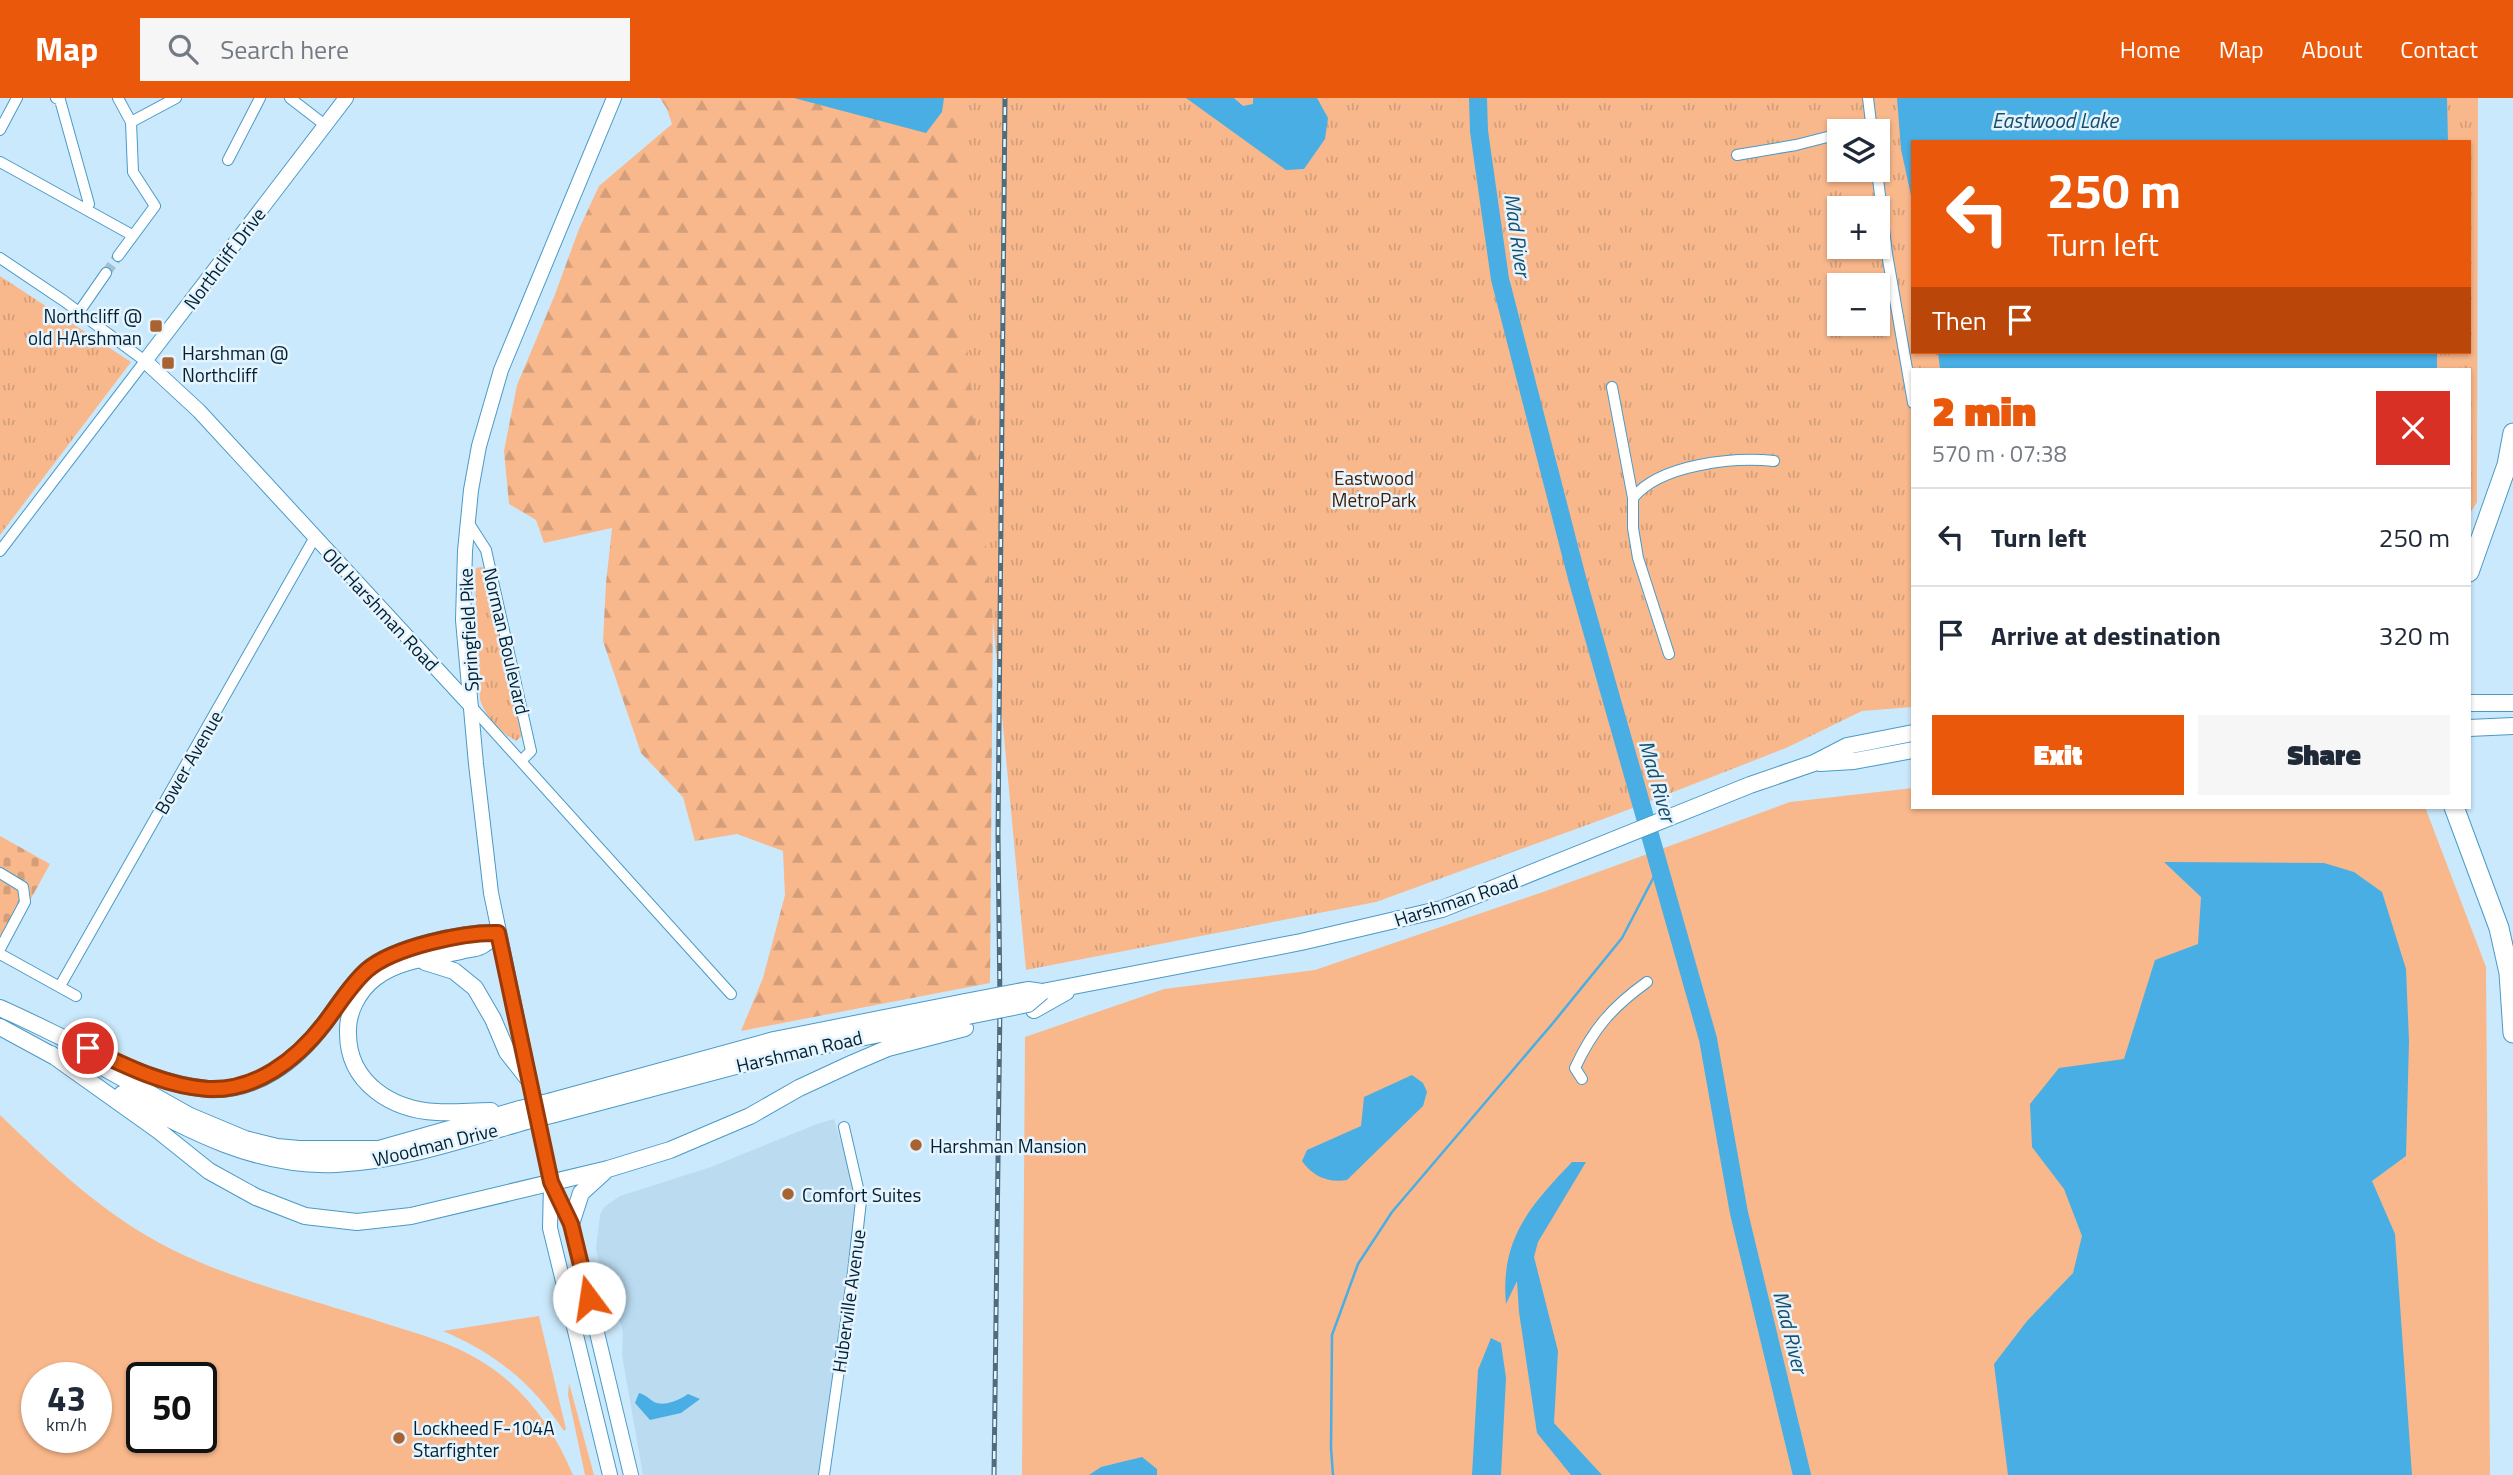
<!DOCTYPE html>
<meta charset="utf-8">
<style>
:root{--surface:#fff;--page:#f6f6f7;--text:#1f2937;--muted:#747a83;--line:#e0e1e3;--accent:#ea580c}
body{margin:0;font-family:"Titillium Web",sans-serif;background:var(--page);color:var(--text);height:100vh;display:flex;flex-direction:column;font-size:26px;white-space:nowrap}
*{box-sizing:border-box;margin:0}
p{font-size:23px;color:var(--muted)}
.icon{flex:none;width:38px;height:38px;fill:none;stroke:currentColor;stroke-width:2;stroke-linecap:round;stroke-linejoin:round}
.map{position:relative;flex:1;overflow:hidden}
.details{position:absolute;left:1911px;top:270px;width:560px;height:441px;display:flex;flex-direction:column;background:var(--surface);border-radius:0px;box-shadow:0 2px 5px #0004}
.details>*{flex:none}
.banner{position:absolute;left:1911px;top:42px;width:560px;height:214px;border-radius:0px;box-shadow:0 2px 5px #0004;background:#ea580c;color:#fff;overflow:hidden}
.fabs{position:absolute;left:1827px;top:21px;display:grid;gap:14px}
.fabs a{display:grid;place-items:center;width:63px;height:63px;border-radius:0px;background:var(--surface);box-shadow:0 2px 5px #0004;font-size:35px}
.speed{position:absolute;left:21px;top:1264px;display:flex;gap:14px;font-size:35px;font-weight:700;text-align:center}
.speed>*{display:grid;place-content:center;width:91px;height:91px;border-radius:50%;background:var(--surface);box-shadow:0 2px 5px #0004;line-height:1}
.speed small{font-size:18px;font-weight:400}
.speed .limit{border:4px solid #111;border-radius:10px;background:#fff;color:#111}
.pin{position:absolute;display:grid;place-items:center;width:60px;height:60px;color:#fff;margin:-30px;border:4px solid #fff;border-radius:50%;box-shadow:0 2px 7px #0007}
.me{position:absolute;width:77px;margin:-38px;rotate:346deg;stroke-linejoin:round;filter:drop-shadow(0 0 5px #0008)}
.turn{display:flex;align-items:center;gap:24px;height:147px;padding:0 21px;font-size:32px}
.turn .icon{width:91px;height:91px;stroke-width:2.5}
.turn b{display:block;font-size:49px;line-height:60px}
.then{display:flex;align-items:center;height:66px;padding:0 21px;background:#0003;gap:14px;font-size:26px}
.round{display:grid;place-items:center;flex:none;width:74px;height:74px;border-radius:0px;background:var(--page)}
.head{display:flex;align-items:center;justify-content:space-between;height:119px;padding:0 21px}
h1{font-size:42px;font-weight:800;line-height:52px;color:var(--accent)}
.action{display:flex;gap:14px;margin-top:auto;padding:14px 21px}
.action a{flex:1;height:80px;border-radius:0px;background:var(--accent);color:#fff;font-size:28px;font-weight:800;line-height:80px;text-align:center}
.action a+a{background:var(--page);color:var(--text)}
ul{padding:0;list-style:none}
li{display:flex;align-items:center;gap:21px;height:98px;padding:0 21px;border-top:2px solid var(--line)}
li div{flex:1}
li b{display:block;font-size:26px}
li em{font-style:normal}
header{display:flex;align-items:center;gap:42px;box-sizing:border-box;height:98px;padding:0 35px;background:var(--accent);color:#fff}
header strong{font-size:33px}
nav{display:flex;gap:38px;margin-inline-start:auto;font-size:24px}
.search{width:490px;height:63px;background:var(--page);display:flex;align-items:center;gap:18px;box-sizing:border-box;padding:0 24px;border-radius:0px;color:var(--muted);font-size:26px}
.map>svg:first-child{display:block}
</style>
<header>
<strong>Map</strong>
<div class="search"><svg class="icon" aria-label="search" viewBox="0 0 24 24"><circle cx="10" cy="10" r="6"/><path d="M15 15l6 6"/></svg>Search here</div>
<nav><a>Home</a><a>Map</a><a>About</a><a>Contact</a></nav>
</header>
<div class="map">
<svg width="2513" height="1377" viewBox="0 0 2513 1377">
<defs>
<pattern id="forest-firs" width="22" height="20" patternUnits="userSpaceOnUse" patternTransform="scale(1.75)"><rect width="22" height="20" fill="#f8b88c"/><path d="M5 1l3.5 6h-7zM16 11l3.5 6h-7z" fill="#d39e79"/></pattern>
<pattern id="cemetery-stones" width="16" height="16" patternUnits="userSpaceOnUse" patternTransform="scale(1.75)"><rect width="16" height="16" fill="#f8b88c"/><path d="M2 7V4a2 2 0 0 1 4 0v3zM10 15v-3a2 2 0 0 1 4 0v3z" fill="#d39e79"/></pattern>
<pattern id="park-tufts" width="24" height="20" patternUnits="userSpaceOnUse" patternTransform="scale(1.75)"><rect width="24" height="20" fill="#f8b88c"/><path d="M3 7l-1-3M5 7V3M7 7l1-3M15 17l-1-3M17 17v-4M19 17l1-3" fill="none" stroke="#d39e79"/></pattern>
</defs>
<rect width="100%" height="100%" fill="#cbe9fc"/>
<!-- built -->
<path fill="#badbf0" d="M834 1021 855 1091V1119L818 1377H643L622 1257 623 1234 621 1226 611 1215 596 1151 600 1117 604 1109 620 1098 711 1069 817 1026Z"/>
<!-- grass -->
<path fill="#f8b88c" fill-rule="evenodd" d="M1913 690V709H2425L2486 869 2490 1377H1022L1025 939 1164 891 1315 872 1543 794 1790 704Z
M0 1017C53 1068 105 1118 171 1151 237 1184 317 1203 387 1226 419 1236 452 1245 481 1263 525 1290 553 1330 573 1377H0ZM96 1279V1339H37V1279ZM201 1279V1339H142V1279Z
M539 1218 566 1331 564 1333C531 1284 496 1256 443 1233Z
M569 1285 594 1377H585L568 1297Z"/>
<!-- forest -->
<path fill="url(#forest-firs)" d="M660 0H997L990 885 741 933 763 880 785 797 783 753 737 736 695 743 683 699 641 655 603 543 606 485 612 430 544 445 536 422 509 406 504 353 517 287 554 199 579 131 599 88 672 26 667 11Z"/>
<!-- cemetery -->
<path fill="url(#cemetery-stones)" d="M0 738 50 766 0 857Z"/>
<!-- park -->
<path fill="url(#park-tufts)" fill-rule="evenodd" d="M966 0H2478L2477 404 2469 417V271H1913V609L1862 613 1786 650 1617 716 1376 804 1026 872 961 183ZM1839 33H1878V72H1839ZM1913 44H2469V254H1913ZM1839 110H1878V149H1839ZM1839 187H1878V226H1839Z
M0 178 131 264 0 437Z
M481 469 486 470 522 638 516 643C499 633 487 621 480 602L475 483 476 470Z"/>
<!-- water -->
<path fill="#48aee4" d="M794 0H944L942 14 926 35Z
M1186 0H1234L1243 8 1253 6V0H1317L1328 20 1325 41 1304 71 1286 72Z
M1897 0H2447L2448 44H1913V107L1901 51Z
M1938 254H2437V271H1940Z
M2164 764 2324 765 2354 774 2382 794 2406 871 2409 943 2406 1058 2372 1083 2395 1136 2412 1377H2008L1994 1266 2027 1223 2073 1175 2082 1138 2064 1091 2032 1049 2030 1006 2059 970 2124 961 2155 862 2198 846 2201 799Z
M1412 977 1423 985 1427 994 1423 1008 1347 1082C1329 1085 1313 1079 1302 1063L1307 1052 1361 1028 1364 999Z
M1572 1064H1586L1538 1144 1534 1159 1558 1253 1554 1325 1602 1377H1571L1537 1335 1519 1214 1517 1183 1506 1206C1500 1141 1530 1108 1572 1064Z
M1491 1240 1501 1245 1506 1280 1501 1377H1472L1478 1272Z
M639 1295C646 1297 648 1300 654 1304 664 1309 680 1302 688 1296L700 1301 681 1315 650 1322 635 1305Z
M1142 1359 1157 1371V1377H1089L1101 1369Z"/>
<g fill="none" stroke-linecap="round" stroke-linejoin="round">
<!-- stream -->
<path stroke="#48aee4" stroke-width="2.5" d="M1333 1377 1331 1350 1332 1237 1358 1166 1392 1114 1553 925 1622 840 1659 769"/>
<!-- river -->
<path stroke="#48aee4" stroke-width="18" d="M1478 0 1479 33 1500 181 1577 480 1708 941 1739 1115 1802 1377"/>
<!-- street-tunnel -->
<path stroke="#a2c1d4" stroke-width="10" stroke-dasharray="10 5" stroke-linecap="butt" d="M106 175 118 158"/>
<defs>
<path id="street" d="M56 0 60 2 89 106
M290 0 325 27
M1868 0 1872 33
M131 24 176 0
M0 32 17 0
M1848 33 1871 28
M1737 57 1796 47 1839 36
M228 62 260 0
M0 64 132 137
M1877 72 1887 156 1913 305
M118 158 155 108 133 74 131 24 118 0
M0 160 64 203 145 263 0 453
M79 214 106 175
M1612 289 1633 400
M468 424 486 452 531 653 521 663
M1669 556 1638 460 1633 430V400C1660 366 1734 359 1774 363
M471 608 731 896
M0 775 23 789 25 804 0 851
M0 856 76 898
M60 888 315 439
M1582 981 1575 970C1593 931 1612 909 1647 884
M824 1377 853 1174 861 1103 844 1029"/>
<path id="secondary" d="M346 0 145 263 199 313 471 608
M553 1089 571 1126 631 1377
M610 1377 550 1130 551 1085 491 795 476 666 463 522 465 453 471 392 479 348 501 272 614 0"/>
<path id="primary" d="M2469 605H2513
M2469 630 2513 628
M1820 665 1854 663 1913 652
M425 864 454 873 475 890 493 921 507 954 529 982
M1042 894 1301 844 1442 811 1750 687 1814 665 1847 648 1913 635
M0 910C60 936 143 986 208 991 256 994 296 963 324 926 338 908 350 887 367 872 394 849 463 834 498 835
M1034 912 1066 894
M0 929 59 961
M51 956 159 1033 209 1073 256 1099 305 1118 357 1124 411 1118 608 1071 670 1052 750 1018 799 990 853 965 888 950 965 930
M81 957 190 1018 245 1041 277 1049 299 1051H379L520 1011
M122 996C187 1032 259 1070 336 1066 400 1063 462 1042 523 1024
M552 1003 774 942 965 904
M491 1013C473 1013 455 1015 437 1014 392 1012 348 985 348 935 347 915 358 893 375 880 398 862 433 859 461 853 467 851 475 851 481 848 487 845 493 839 498 835
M555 1016 777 957 968 918
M571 1126 581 1095 604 1074"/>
<path id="highway" d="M2469 474 2507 367 2513 335
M2454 709 2499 830 2509 875 2513 935"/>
</defs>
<!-- street casing -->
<use href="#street" stroke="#4a9ac6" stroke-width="12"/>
<!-- secondary casing -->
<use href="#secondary" stroke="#4a9ac6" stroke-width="16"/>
<!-- primary casing -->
<use href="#primary" stroke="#4a9ac6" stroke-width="18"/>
<!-- highway casing -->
<use href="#highway" stroke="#4a9ac6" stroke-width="21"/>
<!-- street -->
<use href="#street" stroke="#fff" stroke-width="10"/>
<!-- secondary -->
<use href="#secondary" stroke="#fff" stroke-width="14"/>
<!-- primary -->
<use href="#primary" stroke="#fff" stroke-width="16"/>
<!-- highway -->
<use href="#highway" stroke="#fff" stroke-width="19"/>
<defs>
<path id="rail" d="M994 1377 1000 905 998 736 1005 0"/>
</defs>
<!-- rail casing -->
<use href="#rail" stroke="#4d6d7f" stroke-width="5"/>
<!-- rail -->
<use href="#rail" stroke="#e5f4fe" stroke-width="2.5" stroke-dasharray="8" stroke-linecap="butt"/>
<defs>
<path id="primary-bridge" d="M965 904 1028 892 1042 894
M968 918 1028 906 1042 894
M520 1011 552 1003
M523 1024 555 1016"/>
</defs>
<!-- primary-bridge casing -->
<use href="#primary-bridge" stroke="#4a9ac6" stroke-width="18" stroke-linecap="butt"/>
<!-- primary-bridge -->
<use href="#primary-bridge" stroke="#fff" stroke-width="16"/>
</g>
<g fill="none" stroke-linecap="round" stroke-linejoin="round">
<defs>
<path id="route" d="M88 950C126 968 165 988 208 991 256 993 296 962 324 926 338 908 350 887 367 872 394 849 464 834 498 835L551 1084 571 1126 589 1200"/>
</defs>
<!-- route casing -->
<use href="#route" stroke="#983908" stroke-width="18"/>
<!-- route -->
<use href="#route" stroke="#ea580c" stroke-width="12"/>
</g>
<!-- markers -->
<g fill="#a76432" stroke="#e5f4fe" stroke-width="2.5">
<rect x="149" y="221" width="14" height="14" rx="3.5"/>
<rect x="161" y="258" width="14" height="14" rx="3.5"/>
<circle cx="916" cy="1047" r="7"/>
<circle cx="788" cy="1096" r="7"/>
<circle cx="399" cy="1340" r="7"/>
</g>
<g text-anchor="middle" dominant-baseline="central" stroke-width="5" stroke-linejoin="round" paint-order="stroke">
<!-- street labels -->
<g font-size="19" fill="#002132" stroke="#e5f4fe">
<text transform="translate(224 160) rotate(-53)">Northcliff Drive</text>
<text transform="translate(381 511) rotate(47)">Old Harshman Road</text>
<text transform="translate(468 532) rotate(-93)">Springfield Pike</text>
<text transform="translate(507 543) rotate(77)">Norman Boulevard</text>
<text transform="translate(188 664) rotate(-60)">Bower Avenue</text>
<text transform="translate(1456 802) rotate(-18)">Harshman Road</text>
<text transform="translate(799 953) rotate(-13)">Harshman Road</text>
<text transform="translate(435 1046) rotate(-14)">Woodman Drive</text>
<text transform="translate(848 1203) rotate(-82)">Huberville Avenue</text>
</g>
<!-- poi labels -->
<g font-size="19" fill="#002132" stroke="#e5f4fe" text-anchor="start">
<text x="142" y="217" text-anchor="end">Northcliff @<tspan x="142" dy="22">old HArshman</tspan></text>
<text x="182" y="254">Harshman @<tspan x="182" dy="22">Northcliff</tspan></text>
<text x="930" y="1047">Harshman Mansion</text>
<text x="802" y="1096">Comfort Suites</text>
<text x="413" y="1329">Lockheed F-104A<tspan x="413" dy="22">Starfighter</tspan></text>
</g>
<!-- park labels -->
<g font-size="19" fill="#441d00" stroke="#e5f4fe">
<text x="1374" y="379">Eastwood<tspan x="1374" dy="22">MetroPark</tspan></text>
</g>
<!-- water labels -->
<g font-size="21" font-style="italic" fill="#174e6a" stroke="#e5f4fe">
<text x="2055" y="22">Eastwood Lake</text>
<text transform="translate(1518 137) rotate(82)">Mad River</text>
<text transform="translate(1658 683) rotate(74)">Mad River</text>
<text transform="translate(1791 1234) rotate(76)">Mad River</text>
</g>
</g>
</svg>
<div class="fabs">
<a><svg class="icon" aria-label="layers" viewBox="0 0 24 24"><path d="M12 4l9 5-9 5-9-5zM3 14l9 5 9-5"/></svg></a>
<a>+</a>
<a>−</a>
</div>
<div class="speed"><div>43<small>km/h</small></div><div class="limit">50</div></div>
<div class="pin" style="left:88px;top:950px;background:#d93025"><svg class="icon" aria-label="arrive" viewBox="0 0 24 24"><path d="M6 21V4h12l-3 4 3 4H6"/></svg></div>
<svg class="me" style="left:589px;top:1200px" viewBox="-20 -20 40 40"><circle r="19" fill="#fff"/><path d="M0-13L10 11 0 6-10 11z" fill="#ea580c"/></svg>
<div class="banner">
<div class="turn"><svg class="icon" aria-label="left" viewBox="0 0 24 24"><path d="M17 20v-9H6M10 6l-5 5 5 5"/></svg><div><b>250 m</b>Turn left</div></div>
<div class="then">Then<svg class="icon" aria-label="arrive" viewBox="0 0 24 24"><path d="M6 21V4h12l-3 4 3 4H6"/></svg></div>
</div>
<section class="details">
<div class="head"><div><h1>2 min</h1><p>570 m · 07:38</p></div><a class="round" style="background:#d93025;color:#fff"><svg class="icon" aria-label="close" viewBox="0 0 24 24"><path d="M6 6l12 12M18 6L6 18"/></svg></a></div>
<ul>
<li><svg class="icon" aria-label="left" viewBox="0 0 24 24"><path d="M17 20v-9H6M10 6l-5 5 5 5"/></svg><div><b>Turn left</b></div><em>250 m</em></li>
<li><svg class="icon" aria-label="arrive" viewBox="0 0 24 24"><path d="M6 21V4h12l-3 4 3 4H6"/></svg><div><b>Arrive at destination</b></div><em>320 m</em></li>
</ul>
<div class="action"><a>Exit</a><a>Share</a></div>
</section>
</div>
